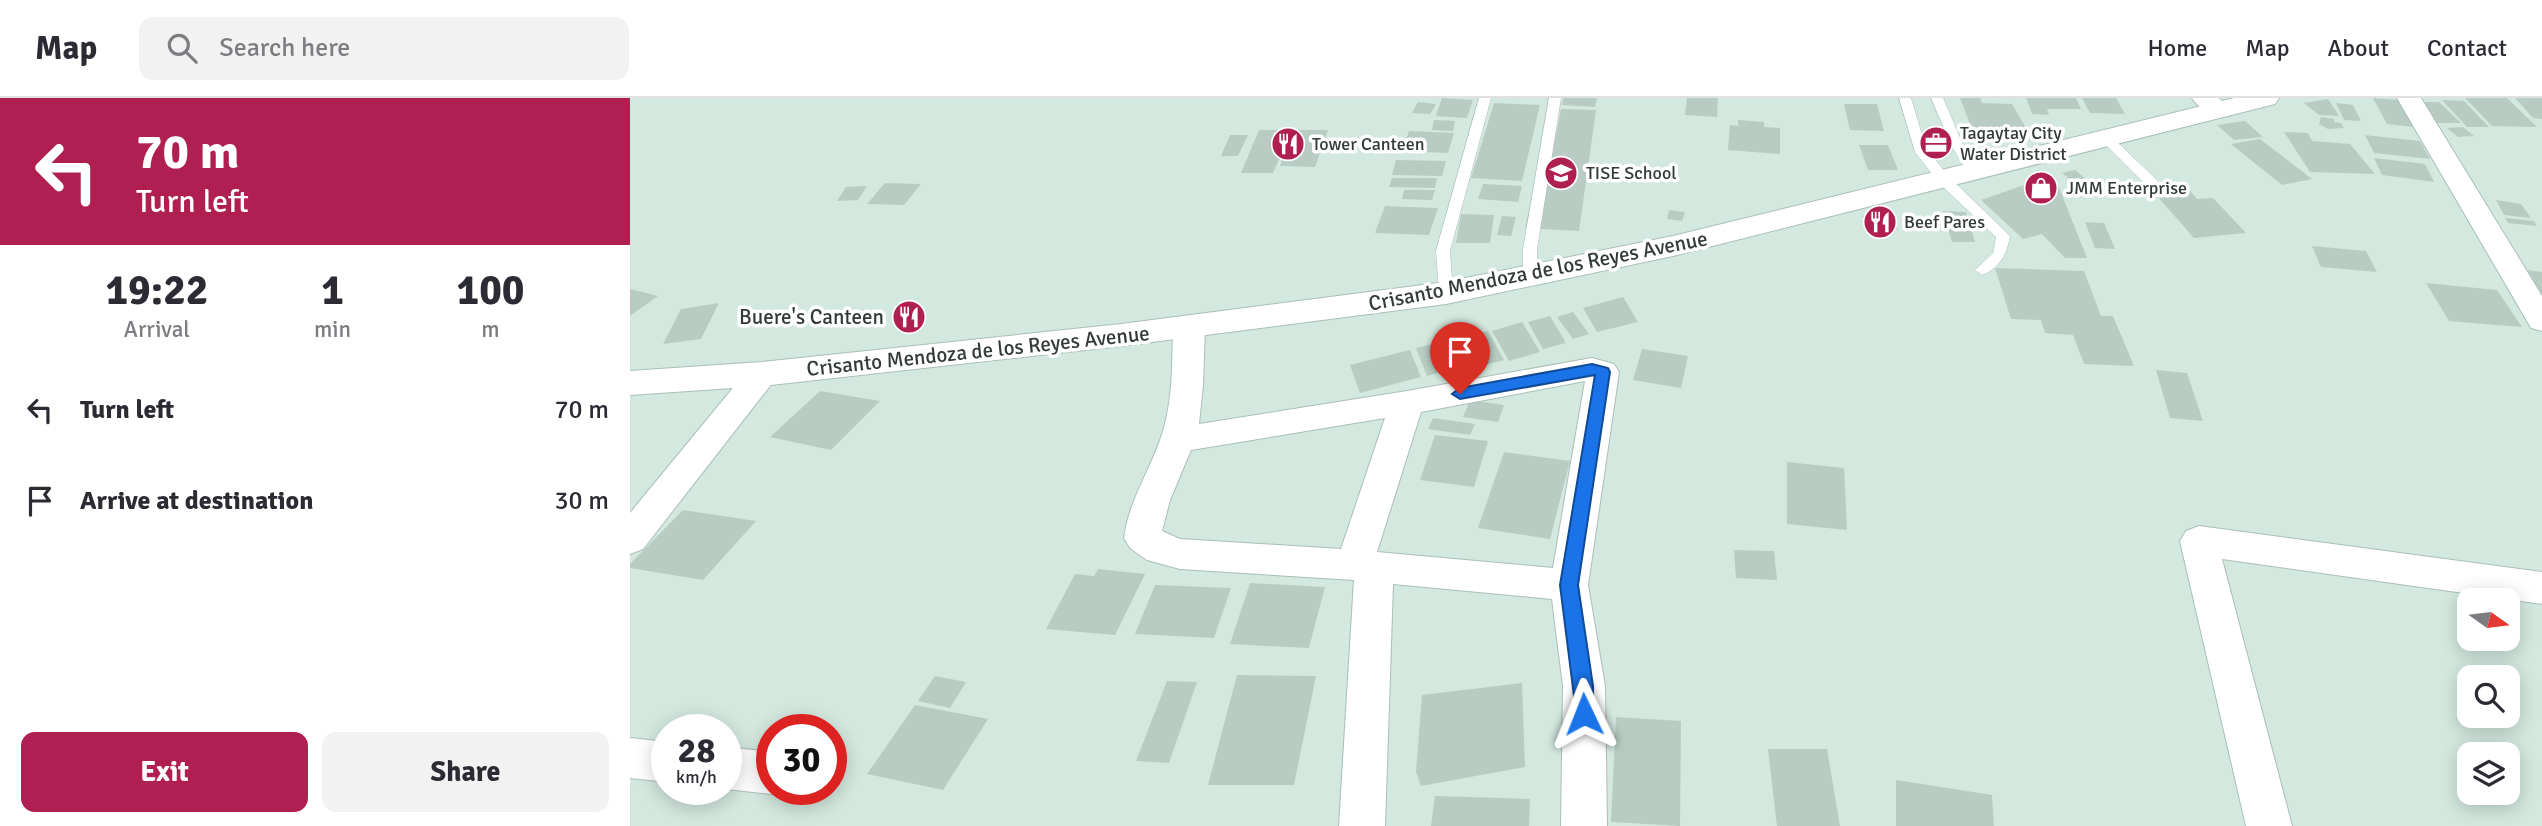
<!DOCTYPE html>
<style>
:root{--surface:#fff;--page:#f2f2f3;--text:#2b2b33;--muted:#7c7c81;--line:#e1e1e2;--accent:#b01f51}
body{margin:0;font-family:Signika,sans-serif;background:var(--page);color:var(--text);height:100vh;display:flex;flex-direction:column;font-size:26px;white-space:nowrap}
*{box-sizing:border-box;margin:0}
p{font-size:23px;color:var(--muted)}
.icon{flex:none;width:38px;height:38px;fill:none;stroke:currentColor;stroke-width:2;stroke-linecap:round;stroke-linejoin:round}
.map{position:relative;flex:1;overflow:hidden}
.side{display:flex;flex-direction:column;background:var(--surface);width:630px}
.side>*{flex:none}
.hud{background:#b01f51;color:#fff;overflow:hidden}
.needle{width:46px;rotate:104deg}
.fabs{position:absolute;left:1827px;top:490px;display:grid;gap:14px}
.fabs a{display:grid;place-items:center;width:63px;height:63px;border-radius:14px;background:var(--surface);box-shadow:0 4px 18px #0003;font-size:35px}
.speed{position:absolute;left:21px;top:616px;display:flex;gap:14px;font-size:35px;font-weight:700;text-align:center}
.speed>*{display:grid;place-content:center;width:91px;height:91px;border-radius:50%;background:var(--surface);box-shadow:0 4px 18px #0003;line-height:1}
.speed small{font-size:18px;font-weight:400}
.speed .limit{border:10px solid #d22;background:#fff;color:#111}
.pin{position:absolute;display:grid;place-items:center;width:60px;height:60px;color:#fff;margin:-72px -30px;border-radius:50% 50% 50% 0;rotate:-45deg;box-shadow:0 0 7px #0007}
.pin .icon{rotate:45deg}
.me{position:absolute;width:77px;margin:-38px;rotate:358deg;stroke-linejoin:round;filter:drop-shadow(0 0 5px #0008)}
.turn{display:flex;align-items:center;gap:24px;height:147px;padding:0 21px;font-size:32px}
.turn .icon{width:91px;height:91px;stroke-width:2.5}
.turn b{display:block;font-size:49px;line-height:60px}
.eta{display:flex;justify-content:space-evenly;align-items:center;height:119px;text-align:center}
.eta b{font-size:42px;font-weight:700;line-height:49px}
.cta{display:flex;gap:14px;margin-top:auto;padding:14px 21px}
.cta a{flex:1;height:80px;border-radius:14px;background:var(--accent);color:#fff;font-size:28px;font-weight:700;line-height:80px;text-align:center}
.cta a+a{background:var(--page);color:var(--text)}
ul{padding:0;list-style:none}
li{display:flex;align-items:center;gap:21px;height:91px;padding:0 21px}
li div{flex:1}
li b{display:block;font-size:26px}
li em{font-style:normal}
header{display:flex;align-items:center;gap:42px;box-sizing:border-box;height:98px;padding:0 35px;background:var(--surface);border-bottom:2px solid var(--line)}
header strong{font-size:33px}
nav{display:flex;gap:38px;margin-inline-start:auto;font-size:24px}
.search{width:490px;height:63px;background:var(--page);display:flex;align-items:center;gap:18px;box-sizing:border-box;padding:0 24px;border-radius:14px;color:var(--muted);font-size:26px}
main{display:flex;flex:1;min-height:0}
.map>svg:first-child{display:block}
</style>
<header>
<strong>Map</strong>
<div class="search"><svg class="icon" aria-label="search" viewBox="0 0 24 24"><circle cx="10" cy="10" r="6"/><path d="M15 15l6 6"/></svg>Search here</div>
<nav><a>Home</a><a>Map</a><a>About</a><a>Contact</a></nav>
</header>
<main>
<section class="side">
<div class="hud">
<div class="turn"><svg class="icon" aria-label="left" viewBox="0 0 24 24"><path d="M17 20v-9H6M10 6l-5 5 5 5"/></svg><div><b>70 m</b>Turn left</div></div>
</div>
<div class="eta">
<div><b>19:22</b><p>Arrival</p></div>
<div><b>1</b><p>min</p></div>
<div><b>100</b><p>m</p></div>
</div>
<ul>
<li><svg class="icon" aria-label="left" viewBox="0 0 24 24"><path d="M17 20v-9H6M10 6l-5 5 5 5"/></svg><div><b>Turn left</b></div><em>70 m</em></li>
<li><svg class="icon" aria-label="arrive" viewBox="0 0 24 24"><path d="M6 21V4h12l-3 4 3 4H6"/></svg><div><b>Arrive at destination</b></div><em>30 m</em></li>
</ul>
<div class="cta"><a>Exit</a><a>Share</a></div>
</section>
<div class="map">
<svg width="1912" height="728" viewBox="0 0 1912 728">
<rect width="100%" height="100%" fill="#d3e8df"/>
<!-- building -->
<path fill="#b8ccc3" d="M812 0 843 2 837 20 806 18Z
M933 0H967L965 9 932 7Z
M1057 0H1088L1087 19 1055 17Z
M1330 0H1350L1352 5 1382 6 1396 30 1342 31Z
M1396 0H1446L1451 11H1417L1419 17 1402 16Z
M1452 0H1486L1495 16 1460 15Z
M1743 0 1769 2 1784 29 1757 26Z
M1835 0H1877L1907 29 1862 28Z
M1885 0H1912V21L1903 20Z
M1698 1 1709 18 1689 17 1674 5Z
M1812 2 1834 3 1859 29H1837Z
M788 4 806 6 800 16 782 15Z
M1783 4H1809L1831 25H1804Z
M864 5 910 7 892 83 841 80Z
M1706 5 1723 7 1731 23 1714 22Z
M1214 6H1247L1254 33 1220 32Z
M931 11 966 12 949 133 895 130 903 93H915Z
M1691 19 1704 21V24L1711 25 1714 30 1698 31 1689 26Z
M804 22 825 23 823 33 802 32Z
M1108 22 1134 24V29L1150 30V56L1098 52 1100 27 1108 28Z
M1615 23 1633 39 1604 42 1587 27Z
M1833 29 1844 38 1828 39 1817 30Z
M629 32H698L685 69 650 68 653 59H650L643 75H611Z
M779 33 824 35 818 55 772 53Z
M1654 34 1678 35 1682 43 1720 46 1745 76 1680 74Z
M600 37H618L608 58H591Z
M1735 37 1790 43 1800 61 1744 55Z
M1630 41 1682 81 1652 87 1601 46Z
M1229 47H1258L1268 72H1238Z
M1744 60 1795 66 1804 84 1752 77Z
M766 62 816 63 812 78 762 77Z
M1445 72 1470 92 1457 95 1432 75Z
M1418 79 1428 87 1457 160H1435L1412 136 1393 141 1351 102Z
M762 80H807L805 90 759 89Z
M255 85 291 86 274 107 237 106Z
M853 86 892 88 888 104 848 101Z
M237 88 228 102 207 103 216 89Z
M774 92H805L802 102 772 101Z
M1560 93 1567 101 1583 100 1616 135 1564 140 1526 97Z
M1866 102 1891 106 1901 120 1874 117Z
M755 108 808 110 799 137 745 135Z
M1039 112 1055 114 1052 123 1037 121Z
M1313 113 1336 114 1345 144H1322Z
M1254 114 1268 131 1245 135 1232 118Z
M831 116 864 117 860 145H826Z
M872 118 886 119 881 138 867 137Z
M1875 120 1904 123 1907 128 1878 125Z
M1455 124 1474 125 1485 151 1465 150Z
M1682 148 1736 153 1747 174 1691 169Z
M1365 170 1454 173 1471 218H1483L1504 268 1454 266 1443 237 1415 235 1411 222 1381 221Z
M1898 172 1912 174V199Z
M1796 185 1867 192 1892 229 1819 223Z
M0 191 28 198 0 218Z
M993 199 1008 224 967 234 953 210Z
M89 205 71 241 33 246 51 211Z
M943 214 959 236 943 241 927 219Z
M920 218 936 245 913 251 898 224Z
M892 224 910 254 879 263 862 233Z
M858 233 874 262 855 267 840 238Z
M831 243 841 263 821 268 812 248Z
M806 245 817 272 797 278 786 250Z
M1012 251 1058 258 1051 290 1003 282Z
M780 252 791 279 730 295 720 267Z
M1526 272 1557 275 1573 323 1540 320Z
M190 293 250 303 201 352 140 339Z
M840 302 874 307 868 324 833 319Z
M803 320 845 326 840 337 798 331Z
M805 337 858 343 844 389 790 382Z
M874 354 940 363 920 441 848 430Z
M1157 364 1214 370 1217 432 1157 426Z
M53 412 126 423 73 482 0 470V466Z
M1104 452 1144 453 1147 482 1106 480Z
M468 471 515 476 485 537 416 531 445 476 464 478Z
M620 485 695 489 679 550 600 546Z
M525 487 601 490 584 540 505 536Z
M607 577 686 578 664 687H578Z
M305 578 336 584 320 610 288 603Z
M537 583 567 584 539 665 506 663Z
M892 585 895 669 791 688 786 674 792 597Z
M285 607 358 621 313 692 237 676Z
M986 619 1051 623 1050 728 981 724Z
M1138 651H1197L1210 728H1147Z
M1266 682 1362 697 1364 728H1266Z
M805 698 900 701 899 728H801Z"/>
<g fill="none" stroke-linecap="round" stroke-linejoin="round">
<defs>
<path id="service" d="M849 0H861L820 153 823 195 816 200 809 195 806 153Z
M919 0H931L907 151V176L900 181 893 176V151Z
M1269 0H1281L1296 50 1319 79 1380 138C1377 156 1370 170 1352 177L1345 172 1363 155 1366 139 1309 85 1285 54Z
M1301 0H1313L1334 49 1352 75 1350 78H1340L1322 49Z
M1476 36 1480 37 1535 90V96H1525L1472 43 1470 40Z"/>
<path id="minor" d="M1562 0H1589L1599 10 1596 15C1581 19 1570 12 1562 0Z
M1767 0H1791L1912 198V233L1901 230 1897 223Z
M559 220 570 223 575 230 573 287 569 326 777 293 962 260 984 266 989 274 958 487 975 588 977 728H931L933 588 922 501 763 486 755 728H709L724 482 550 471 517 462 500 450 494 440C499 401 522 370 533 333 543 300 542 264 543 230L548 223ZM955 283 923 470 747 454 791 314ZM755 320 711 451 550 441 532 433 540 402 561 352Z
M132 265 143 268 148 276 143 284 13 451 0 456V415L121 268Z
M1569 428 1912 474V506L1592 461 1662 728H1616L1550 443 1556 433Z
M0 640 37 644V684L0 680Z
M96 649 142 654V691H154L142 696 96 691Z"/>
<path id="secondary" d="M1604 0H1649L1645 6 1043 158 816 206 491 248 132 288 0 297V273L132 264 491 226 816 184 1043 138Z"/>
</defs>
<!-- service casing -->
<use href="#service" stroke="#aabfb6" stroke-width="1"/>
<!-- minor casing -->
<use href="#minor" stroke="#aabfb6" stroke-width="2"/>
<!-- secondary casing -->
<use href="#secondary" stroke="#aabfb6" stroke-width="2"/>
<!-- service -->
<use href="#service" fill="#fff" fill-rule="evenodd"/>
<!-- minor -->
<use href="#minor" fill="#fff" fill-rule="evenodd"/>
<!-- secondary -->
<use href="#secondary" fill="#fff" fill-rule="evenodd"/>
</g>
<!-- route -->
<path fill="#1a73e8" stroke="#114b97" stroke-width="2" d="M962 266 978 270 980 274 948 487 963 588V616L961 622 954 625 947 622 930 487 965 277 830 301 822 296 830 290Z"/>
<!-- icons -->
<defs>
<symbol id="office-disc" viewBox="-11 -11 22 22"><circle r="9.5" fill="#b01f51" stroke="#fff"/><path d="M-6-3h4V-5.5h4V-3h4V5H-6ZM-1-4.5V-3h2v-1.5ZM-6 0V1H6V0Z" fill="#fff"/></symbol>
<symbol id="restaurant-disc" viewBox="-11 -11 22 22"><circle r="9.5" fill="#b01f51" stroke="#fff"/><path d="M-5-6h1v4h1v-4h1v4h1v-4h1v5L-1.5 .5V6h-2V.5L-5-1ZM5-6V6H3V1.5H1.5Q1.5-4 5-6Z" fill="#fff"/></symbol>
<symbol id="school-disc" viewBox="-11 -11 22 22"><circle r="9.5" fill="#b01f51" stroke="#fff"/><path d="M0-5L7-2L0 1L-7-2ZM-4 1L0 2.5L4 1V4Q0 6-4 4Z" fill="#fff"/></symbol>
<symbol id="shop-disc" viewBox="-11 -11 22 22"><circle r="9.5" fill="#b01f51" stroke="#fff"/><path d="M-5-2.5h2.3a2.7 3.5 0 0 1 5.4 0H5L5.5 6h-11ZM-1.5-2.5h3a1.5 2.3 0 0 0-3 0Z" fill="#fff"/></symbol>
</defs>
<g fill-rule="evenodd">
<use href="#office-disc" x="1287" y="26" width="38" height="38"/>
<use href="#restaurant-disc" x="639" y="27" width="38" height="38"/>
<use href="#school-disc" x="912" y="56" width="38" height="38"/>
<use href="#shop-disc" x="1392" y="71" width="38" height="38"/>
<use href="#restaurant-disc" x="1231" y="105" width="38" height="38"/>
<use href="#restaurant-disc" x="260" y="200" width="38" height="38"/>
</g>
<g text-anchor="middle" dominant-baseline="central" stroke-width="7" stroke-linejoin="round" paint-order="stroke">
<!-- far-poi labels -->
<g font-size="18" fill="#333b38" stroke="#fff" text-anchor="start">
<text x="1330" y="35">Tagaytay City<tspan x="1330" dy="21">Water District</tspan></text>
<text x="682" y="46">Tower Canteen</text>
<text x="956" y="75">TISE School</text>
<text x="1436" y="90">JMM Enterprise</text>
<text x="1274" y="124">Beef Pares</text>
</g>
<!-- street labels -->
<g font-size="21" fill="#333b38" stroke="#fff">
<text transform="translate(908 173) rotate(-11)">Crisanto Mendoza de los Reyes Avenue</text>
<text transform="translate(348 253) rotate(-6)">Crisanto Mendoza de los Reyes Avenue</text>
</g>
<!-- poi labels -->
<g font-size="21" fill="#333b38" stroke="#fff" text-anchor="end">
<text x="254" y="219">Buere's Canteen</text>
</g>
</g>
</svg>
<div class="fabs">
<a><svg class="needle" viewBox="-14 -14 28 28"><path d="M0-13l5 13h-10z" fill="#e53935"/><path d="M0 13l5-13h-10z" fill="#7c7c81"/></svg></a>
<a><svg class="icon" aria-label="search" viewBox="0 0 24 24"><circle cx="10" cy="10" r="6"/><path d="M15 15l6 6"/></svg></a>
<a><svg class="icon" aria-label="layers" viewBox="0 0 24 24"><path d="M12 4l9 5-9 5-9-5zM3 14l9 5 9-5"/></svg></a>
</div>
<div class="speed"><div>28<small>km/h</small></div><div class="limit">30</div></div>
<div class="pin" style="left:830px;top:296px;background:#d93025"><svg class="icon" aria-label="arrive" viewBox="0 0 24 24"><path d="M6 21V4h12l-3 4 3 4H6"/></svg></div>
<svg class="me" style="left:954px;top:616px" viewBox="-20 -20 40 40"><path d="M0-17L14 15 0 8-14 15z" fill="#1a73e8" stroke="#fff" stroke-width="4"/></svg>
</div>
</main>
